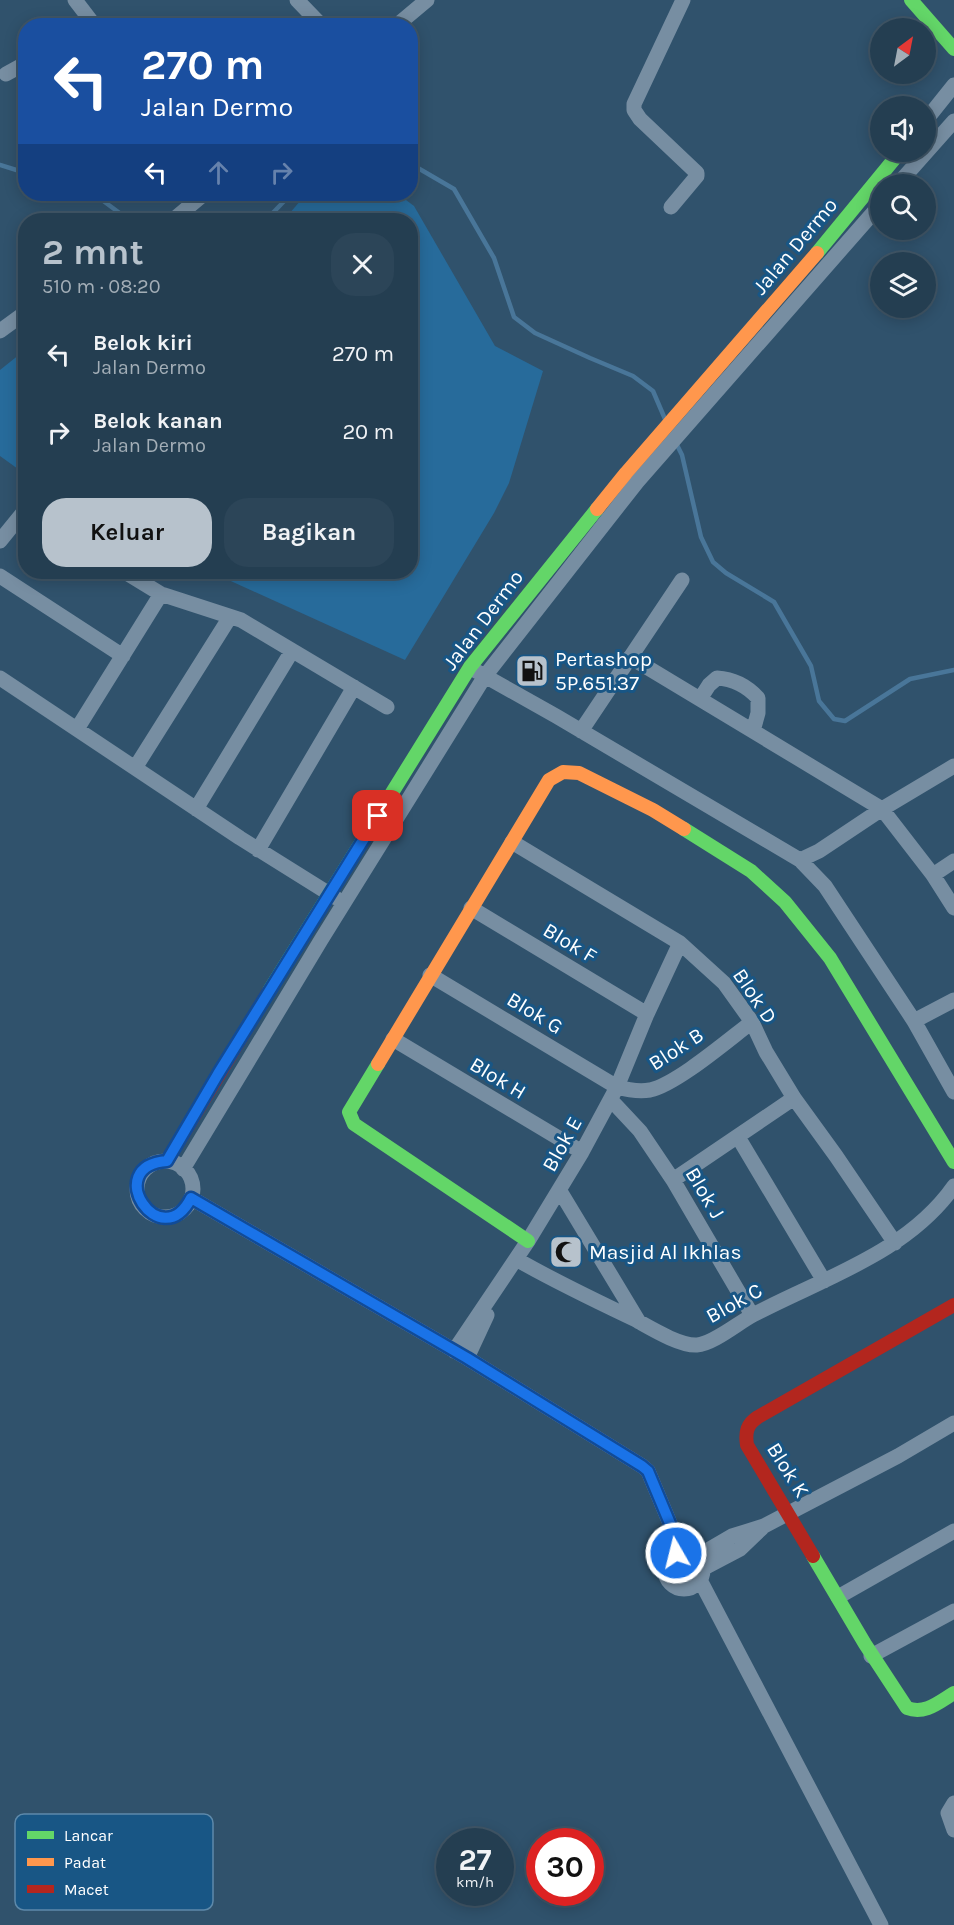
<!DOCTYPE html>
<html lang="id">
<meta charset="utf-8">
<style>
:root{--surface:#243e51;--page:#2c4558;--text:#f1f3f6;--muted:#a3aeb7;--line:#415768;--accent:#b7c2cc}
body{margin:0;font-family:Karla,sans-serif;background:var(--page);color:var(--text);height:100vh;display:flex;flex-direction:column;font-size:22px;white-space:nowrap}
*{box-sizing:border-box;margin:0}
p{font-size:20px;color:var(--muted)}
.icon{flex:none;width:33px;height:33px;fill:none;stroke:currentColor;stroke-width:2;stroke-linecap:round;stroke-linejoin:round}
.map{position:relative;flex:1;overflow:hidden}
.side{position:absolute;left:18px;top:213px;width:400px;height:366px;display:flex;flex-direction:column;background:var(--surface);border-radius:24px;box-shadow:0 3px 15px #0003,0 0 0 2px var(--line)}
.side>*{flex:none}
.guide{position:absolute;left:18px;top:18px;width:400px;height:183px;border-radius:24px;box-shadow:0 3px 15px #0003,0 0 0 2px var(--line);background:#1a4fa0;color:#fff;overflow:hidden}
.needle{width:39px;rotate:32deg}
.tools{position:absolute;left:870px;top:18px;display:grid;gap:12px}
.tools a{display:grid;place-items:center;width:66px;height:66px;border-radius:50%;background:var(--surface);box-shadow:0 3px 15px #0003,0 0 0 2px var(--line);font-size:30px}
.speed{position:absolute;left:436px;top:1828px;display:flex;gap:12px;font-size:30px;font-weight:700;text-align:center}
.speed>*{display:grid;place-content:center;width:78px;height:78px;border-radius:50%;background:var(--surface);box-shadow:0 3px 15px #0003,0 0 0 2px var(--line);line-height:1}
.speed small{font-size:15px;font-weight:400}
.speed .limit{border:9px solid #d22;background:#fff;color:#111}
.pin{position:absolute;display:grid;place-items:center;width:51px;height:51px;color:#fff;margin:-26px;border-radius:12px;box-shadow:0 3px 9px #0006}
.me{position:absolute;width:66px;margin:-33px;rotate:352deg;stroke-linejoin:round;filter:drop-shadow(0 0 4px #0008)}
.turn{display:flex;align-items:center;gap:21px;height:126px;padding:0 24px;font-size:27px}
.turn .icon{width:78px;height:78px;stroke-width:2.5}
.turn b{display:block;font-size:42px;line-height:51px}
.lanes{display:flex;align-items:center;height:57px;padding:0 24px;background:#0003;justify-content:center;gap:30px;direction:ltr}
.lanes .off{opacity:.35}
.round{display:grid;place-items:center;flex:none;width:63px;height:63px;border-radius:24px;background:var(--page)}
.overview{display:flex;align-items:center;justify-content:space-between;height:102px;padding:0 24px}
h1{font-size:36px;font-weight:700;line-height:45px;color:var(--accent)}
.cta{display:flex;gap:12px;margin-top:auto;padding:12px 24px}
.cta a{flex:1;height:69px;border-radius:24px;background:var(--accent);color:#111;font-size:24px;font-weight:700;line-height:69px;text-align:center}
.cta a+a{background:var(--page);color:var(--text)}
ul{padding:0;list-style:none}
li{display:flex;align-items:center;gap:18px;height:78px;padding:0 24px}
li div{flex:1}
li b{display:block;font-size:22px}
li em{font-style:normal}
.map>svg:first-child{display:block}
</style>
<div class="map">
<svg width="954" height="1925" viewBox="0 0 954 1925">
<rect width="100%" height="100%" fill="#30526c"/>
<!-- green -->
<path fill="#276b9b" d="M306 194H398L414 206 495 346 543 371 509 483 494 513 405 660 211 572H411V220H284Z
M25 350V474L0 456V370Z"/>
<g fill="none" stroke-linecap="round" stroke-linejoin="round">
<!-- stream -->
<path stroke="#497699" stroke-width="4.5" d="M411 164 454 189 494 258 514 317 535 333 590 358 633 376 653 391 665 419
M0 165 26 173
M87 194 98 197 129 220
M266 220 291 194
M676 443 682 455 701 537 713 562 726 573 774 602 811 666 819 701 834 719 845 721 910 679 954 670"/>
<!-- street -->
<path stroke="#778ea2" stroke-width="15" d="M75 0 95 26
M297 0 322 26
M396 26 427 0
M6 74 26 63
M926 120 954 85
M898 184 954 121
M671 207 697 176V173L640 119 634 110V104L683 0
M173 220 204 194
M0 331 26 312
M0 541 26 509
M125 572 161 594 241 620 387 707
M0 576 123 656
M630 657 882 809 933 875 954 908
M476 671 556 716 800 860 825 886 914 1021 954 1092
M0 678 240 838 336 898
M700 699 709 685 717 678C734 679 747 686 758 698V713L753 731
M77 729 161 594
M581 731 682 580
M135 768 230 617
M196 809 292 651
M512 842 680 943 724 983 752 1022 766 1052 794 1098 836 1156 895 1243
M258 850 354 687
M800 860 819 851 882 809 954 766
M933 875 954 861
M471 908 647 1014
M430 975 617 1087C628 1090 638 1092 650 1090 677 1084 728 1040 752 1022
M914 1021 954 1000
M393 1039 582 1152
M611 1100 640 1131 673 1180 752 1315
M738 1137 824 1281
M137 1189a28 28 0 1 1 56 0a28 28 0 1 1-56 0Z
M183 1169 321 940 485 676 637 482 880 205
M673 1180 794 1098
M560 1191 639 1322
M191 1198 467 1358 642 1466 648 1471 682 1552
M516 1259C554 1281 594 1300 634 1319 649 1327 679 1346 697 1345 713 1344 738 1323 753 1315 823 1278 907 1253 954 1186
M454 1351 528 1241 582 1152 617 1087 647 1014 680 943
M467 1358 487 1315
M665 1570a19 19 0 1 1 38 0a19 19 0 1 1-38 0Z
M696 1557 732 1536 764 1526 898 1456 954 1423
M702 1569 740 1549 762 1528
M700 1580 881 1925
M838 1597 954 1531
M871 1656 954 1611
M954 1803 948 1813 954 1830"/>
<!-- fast -->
<path stroke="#63d668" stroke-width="14" d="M911 0 954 49
M817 253 900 152
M684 829 751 871 785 902 830 958 954 1162
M269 991 470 667 597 509
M378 1064 349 1112 354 1124 528 1241
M813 1556 865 1644 907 1708C925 1715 939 1702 954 1693"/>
<!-- slow -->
<path stroke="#ff974d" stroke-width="14" d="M597 509 626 473 817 253
M378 1064 549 780 563 772 579 773 653 810 684 829"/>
<!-- jam -->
<path stroke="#b3261e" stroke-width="14" d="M167 1161 269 991
M813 1556 747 1445C745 1432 747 1424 758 1417L954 1305"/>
</g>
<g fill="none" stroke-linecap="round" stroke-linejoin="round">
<defs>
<path id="route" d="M378 816 218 1074 167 1161C100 1166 161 1257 191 1198L467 1358 642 1466 648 1471 682 1552 676 1553"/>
</defs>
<!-- route casing -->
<use href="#route" stroke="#114b97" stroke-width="15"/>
<!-- route -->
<use href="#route" stroke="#1a73e8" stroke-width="10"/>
</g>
<!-- icons -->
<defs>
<symbol id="fuel-square" viewBox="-11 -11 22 22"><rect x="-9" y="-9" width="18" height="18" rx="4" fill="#b7c2cc" stroke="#185685"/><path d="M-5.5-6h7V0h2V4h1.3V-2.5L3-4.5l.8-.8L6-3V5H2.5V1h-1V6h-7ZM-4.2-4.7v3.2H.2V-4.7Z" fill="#111"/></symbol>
<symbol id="mosque-square" viewBox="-11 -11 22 22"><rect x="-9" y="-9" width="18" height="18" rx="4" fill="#b7c2cc" stroke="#185685"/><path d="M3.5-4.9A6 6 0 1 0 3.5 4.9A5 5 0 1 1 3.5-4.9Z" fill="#111"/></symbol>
</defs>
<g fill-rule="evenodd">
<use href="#fuel-square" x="513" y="652" width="38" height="38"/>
<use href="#mosque-square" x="547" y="1233" width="38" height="38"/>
</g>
<g text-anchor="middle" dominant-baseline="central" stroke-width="6" stroke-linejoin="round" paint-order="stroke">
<!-- street labels -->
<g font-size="21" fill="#fff" stroke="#185685">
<text transform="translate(795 246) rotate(-50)">Jalan Dermo</text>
<text transform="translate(483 620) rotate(-53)">Jalan Dermo</text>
<text transform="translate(570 943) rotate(31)">Blok F</text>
<text transform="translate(755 996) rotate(56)">Blok D</text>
<text transform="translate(535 1013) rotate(31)">Blok G</text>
<text transform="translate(676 1049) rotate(-33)">Blok B</text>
<text transform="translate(498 1078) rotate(31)">Blok H</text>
<text transform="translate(562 1144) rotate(-61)">Blok E</text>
<text transform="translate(705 1193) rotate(59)">Blok J</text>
<text transform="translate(734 1303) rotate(-29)">Blok C</text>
<text transform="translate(788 1470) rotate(58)">Blok K</text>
</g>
<!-- poi labels -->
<g font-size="21" fill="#fff" stroke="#185685" text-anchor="start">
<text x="555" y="659">Pertashop<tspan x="555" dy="24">5P.651.37</tspan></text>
<text x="589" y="1252">Masjid Al Ikhlas</text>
</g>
</g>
<!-- legend -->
<rect x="15" y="1814" width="198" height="96" rx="9" fill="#185685" stroke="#5d89aa" stroke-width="1.5"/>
<rect x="27" y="1831" width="27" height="8" fill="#63d668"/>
<rect x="27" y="1858" width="27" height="8" fill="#ff974d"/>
<rect x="27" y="1885" width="27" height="8" fill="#b3261e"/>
<g font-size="16" fill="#fff">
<text x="64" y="1841">Lancar</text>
<text x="64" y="1868">Padat</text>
<text x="64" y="1895">Macet</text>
</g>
</svg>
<div class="tools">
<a><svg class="needle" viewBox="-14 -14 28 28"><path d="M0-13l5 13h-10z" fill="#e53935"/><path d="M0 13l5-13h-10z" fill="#a3aeb7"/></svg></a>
<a><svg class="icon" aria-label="sound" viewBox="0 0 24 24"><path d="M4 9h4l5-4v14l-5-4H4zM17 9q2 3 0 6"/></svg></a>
<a><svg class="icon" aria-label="search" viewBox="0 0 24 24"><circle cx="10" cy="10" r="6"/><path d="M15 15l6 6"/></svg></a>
<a><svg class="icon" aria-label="layers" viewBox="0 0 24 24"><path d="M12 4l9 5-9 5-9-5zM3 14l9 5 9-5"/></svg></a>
</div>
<div class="speed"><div>27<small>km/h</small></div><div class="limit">30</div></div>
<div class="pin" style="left:378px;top:816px;background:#d93025"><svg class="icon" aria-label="arrive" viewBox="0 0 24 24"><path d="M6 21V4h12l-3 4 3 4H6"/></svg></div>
<svg class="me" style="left:676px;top:1553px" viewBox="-20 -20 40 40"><circle r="17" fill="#1a73e8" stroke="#fff" stroke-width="3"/><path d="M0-11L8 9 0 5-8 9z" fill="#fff"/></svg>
<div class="guide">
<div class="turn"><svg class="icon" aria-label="left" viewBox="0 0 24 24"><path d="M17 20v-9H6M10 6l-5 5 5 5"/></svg><div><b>270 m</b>Jalan Dermo</div></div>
<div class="lanes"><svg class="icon" aria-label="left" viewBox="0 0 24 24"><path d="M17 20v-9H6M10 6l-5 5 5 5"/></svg><svg class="icon off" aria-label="ahead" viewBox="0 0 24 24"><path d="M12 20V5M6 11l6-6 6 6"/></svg><svg class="icon off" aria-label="right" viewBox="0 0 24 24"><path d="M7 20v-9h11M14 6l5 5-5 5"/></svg></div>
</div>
<section class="side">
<div class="overview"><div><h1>2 mnt</h1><p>510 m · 08:20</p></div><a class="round"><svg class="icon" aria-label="close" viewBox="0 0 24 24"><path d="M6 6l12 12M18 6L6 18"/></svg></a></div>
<ul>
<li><svg class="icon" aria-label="left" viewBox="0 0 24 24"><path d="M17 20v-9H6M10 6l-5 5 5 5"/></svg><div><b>Belok kiri</b><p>Jalan Dermo</p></div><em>270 m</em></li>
<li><svg class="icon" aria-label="right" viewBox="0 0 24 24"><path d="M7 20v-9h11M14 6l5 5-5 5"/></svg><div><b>Belok kanan</b><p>Jalan Dermo</p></div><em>20 m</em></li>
</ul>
<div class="cta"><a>Keluar</a><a>Bagikan</a></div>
</section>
</div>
